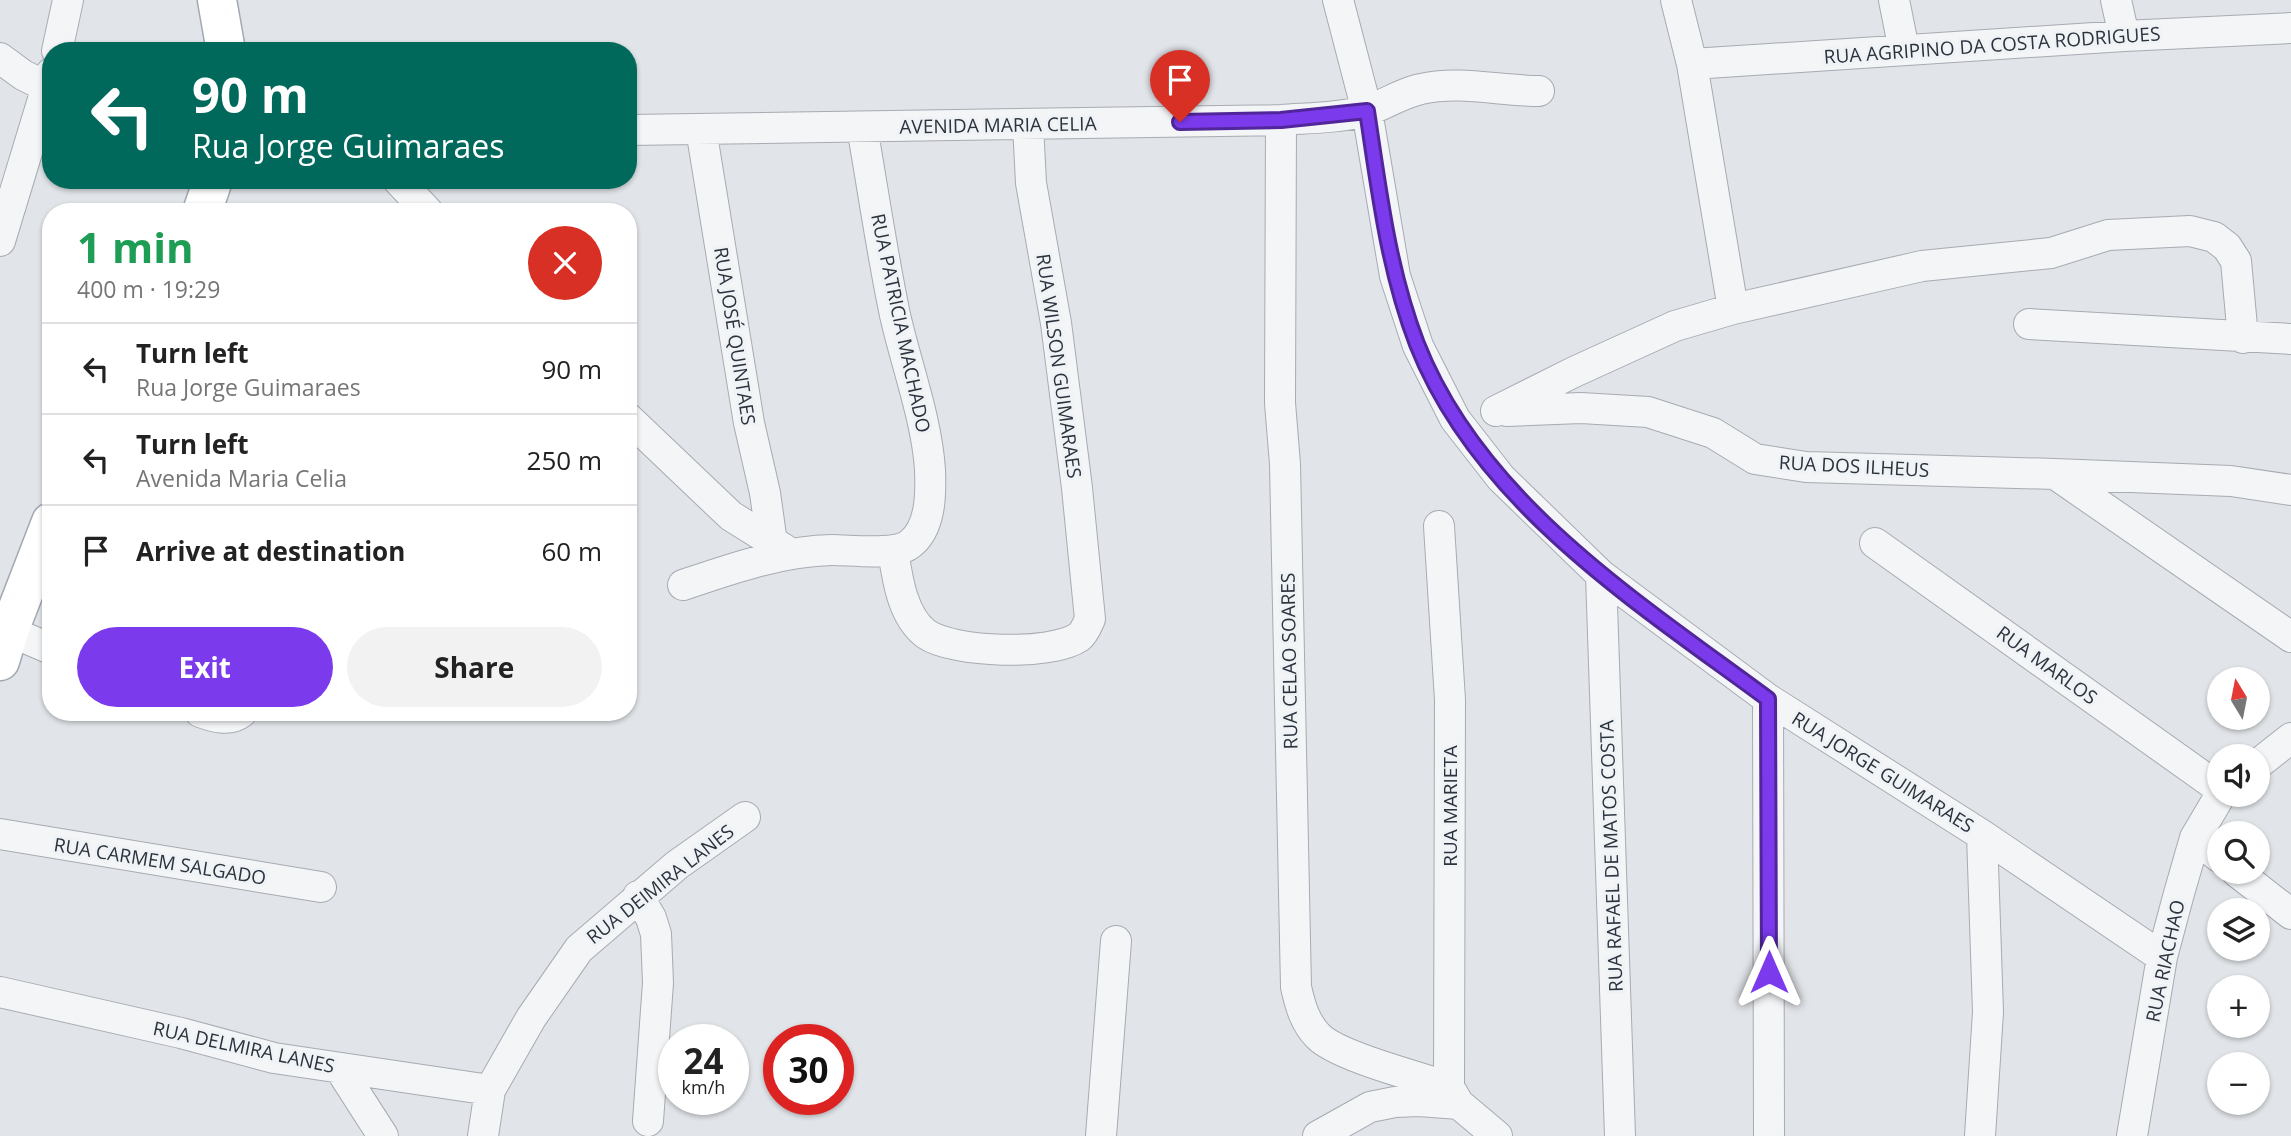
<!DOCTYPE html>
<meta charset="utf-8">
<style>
:root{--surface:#fff;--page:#f2f2f2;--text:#222;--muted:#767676;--line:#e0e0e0;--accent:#7c3aed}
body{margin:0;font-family:"Open Sans",sans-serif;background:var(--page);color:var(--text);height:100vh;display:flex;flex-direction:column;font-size:26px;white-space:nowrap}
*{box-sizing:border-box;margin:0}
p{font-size:23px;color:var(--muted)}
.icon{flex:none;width:38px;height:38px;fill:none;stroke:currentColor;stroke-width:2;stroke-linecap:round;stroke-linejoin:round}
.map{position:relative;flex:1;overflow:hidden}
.sheet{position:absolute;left:42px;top:203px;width:595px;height:518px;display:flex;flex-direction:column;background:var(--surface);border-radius:28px;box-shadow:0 2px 5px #0004}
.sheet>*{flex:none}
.banner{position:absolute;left:42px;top:42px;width:595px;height:147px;border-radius:28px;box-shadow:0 2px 5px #0004;background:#00695c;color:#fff;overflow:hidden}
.needle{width:46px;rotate:350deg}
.fabs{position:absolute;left:2207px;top:667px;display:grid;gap:14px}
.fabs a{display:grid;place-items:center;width:63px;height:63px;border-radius:50%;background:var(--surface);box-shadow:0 2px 5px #0004;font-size:35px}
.speed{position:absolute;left:658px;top:1024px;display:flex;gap:14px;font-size:35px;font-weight:700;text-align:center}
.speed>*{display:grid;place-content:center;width:91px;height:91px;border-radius:50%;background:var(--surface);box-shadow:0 2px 5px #0004;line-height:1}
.speed small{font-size:18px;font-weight:400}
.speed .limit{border:10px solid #d22;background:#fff;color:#111}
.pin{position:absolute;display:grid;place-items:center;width:60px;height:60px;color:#fff;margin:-72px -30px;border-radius:50% 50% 50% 0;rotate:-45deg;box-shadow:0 0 7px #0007}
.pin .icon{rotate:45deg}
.me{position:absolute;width:77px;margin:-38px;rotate:0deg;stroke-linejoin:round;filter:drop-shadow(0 0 5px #0008)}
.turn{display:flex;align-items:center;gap:24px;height:147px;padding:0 35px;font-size:32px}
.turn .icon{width:91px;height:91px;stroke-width:2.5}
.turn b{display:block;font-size:49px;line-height:60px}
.round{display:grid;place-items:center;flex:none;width:74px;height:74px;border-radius:37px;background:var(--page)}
.summary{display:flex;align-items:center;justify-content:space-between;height:119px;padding:0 35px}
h1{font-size:42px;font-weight:700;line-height:52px;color:#1e9e55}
.cta{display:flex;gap:14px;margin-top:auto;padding:14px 35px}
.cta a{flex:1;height:80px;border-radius:42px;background:var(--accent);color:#fff;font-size:28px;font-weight:700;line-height:80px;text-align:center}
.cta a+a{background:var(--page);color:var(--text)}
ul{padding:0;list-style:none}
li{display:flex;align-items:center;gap:21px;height:91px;padding:0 35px;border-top:2px solid var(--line)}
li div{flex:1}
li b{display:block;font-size:26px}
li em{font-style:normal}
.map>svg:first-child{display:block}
</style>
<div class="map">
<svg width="2291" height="1136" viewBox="0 0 2291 1136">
<rect width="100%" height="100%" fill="#e1e4e8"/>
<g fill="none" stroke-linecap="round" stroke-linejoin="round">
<defs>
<path id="minor" d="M1338 0 1367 111 1395 276 1418 346 1455 419 1501 478 1601 575 1768 699 1982 835 2162 957
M1676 0 1692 64 1733 309
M1894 0 1904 50
M2116 0 2124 36
M57 51 68 0
M0 58 23 75 47 87
M1692 64 2124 36 2291 28
M1281 120 1280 403 1285 464 1296 987C1300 1005 1305 1023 1318 1036 1337 1056 1419 1077 1449 1087L1459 1104
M701 129 749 423 765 493 772 543
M628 130 1281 120C1308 118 1340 118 1366 111 1385 105 1401 93 1421 89 1459 80 1500 91 1539 91
M398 180 428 212
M0 241 51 73
M2029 324 2291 339
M1496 411 1574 372 1675 326 1733 309 1922 266 2051 253 2108 235 2190 231 2214 237 2227 247 2236 261 2243 338
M1507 411 1581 408 1648 412 1713 433 1755 459 1806 467 2055 474 2231 481 2291 490
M628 418 731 516 784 549
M2055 474 2291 637
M1439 526 1450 700 1449 1087
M1875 543 2219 788
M893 550C897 577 902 616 926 634 954 653 1051 656 1079 637 1085 632 1087 625 1090 619L1077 488 1056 323 1031 183 1028 125
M1601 575 1620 1136
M683 585C730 569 781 551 832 550 852 550 895 556 910 544 931 528 931 494 930 470 927 420 906 364 895 315 882 253 873 190 862 127
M9 631 51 649
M1768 699 1769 1136
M200 712C214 717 229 722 242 712
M2258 764 2291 738
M0 834 321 887
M2195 838 2219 857
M2237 872 2291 914
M638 896 651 918 656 934 658 983 648 1121
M0 992 181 1033 274 1058 490 1090
M340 1069 383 1136
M483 1136 490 1090 531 1018 579 949 677 865 745 817
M1101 1136 1116 941
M1318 1136 1370 1107 1395 1102 1419 1101 1459 1104 1497 1136
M1980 1136 1988 1012 1982 835
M2132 1136 2162 957 2178 897 2195 838 2221 794"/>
<path id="major" d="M217 0 226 51
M202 212 213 180
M0 661 9 631 51 522"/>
</defs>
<!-- minor casing -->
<use href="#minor" stroke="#a7abb2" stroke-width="32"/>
<!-- major casing -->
<use href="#major" stroke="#a2a9b3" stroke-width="41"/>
<!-- minor -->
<use href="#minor" stroke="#f3f5f7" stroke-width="30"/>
<!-- major -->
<use href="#major" stroke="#fff" stroke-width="38"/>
</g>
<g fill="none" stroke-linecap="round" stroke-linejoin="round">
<defs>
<path id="route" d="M1180 122 1281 120 1367 111C1379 190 1388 269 1417 344 1479 502 1637 602 1768 699L1769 972"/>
</defs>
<!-- route casing -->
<use href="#route" stroke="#51269a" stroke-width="18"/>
<!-- route -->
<use href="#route" stroke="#7c3aed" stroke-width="12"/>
</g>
<g text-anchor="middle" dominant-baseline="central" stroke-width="6" stroke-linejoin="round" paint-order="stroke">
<!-- street labels -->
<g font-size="19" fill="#2b333e" stroke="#f0f3f6">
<text transform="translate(1992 45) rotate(-4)">RUA AGRIPINO DA COSTA RODRIGUES</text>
<text transform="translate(998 125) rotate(-1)">AVENIDA MARIA CELIA</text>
<text transform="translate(901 323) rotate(78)">RUA PATRICIA MACHADO</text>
<text transform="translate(735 336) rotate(81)">RUA JOSÉ QUINTAES</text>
<text transform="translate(1059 366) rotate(82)">RUA WILSON GUIMARAES</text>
<text transform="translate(1854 466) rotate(3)">RUA DOS ILHEUS</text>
<text transform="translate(1289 661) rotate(-91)">RUA CELAO SOARES</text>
<text transform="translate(2047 665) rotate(36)">RUA MARLOS</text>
<text transform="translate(1883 772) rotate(32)">RUA JORGE GUIMARAES</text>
<text transform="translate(1450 806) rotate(-90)">RUA MARIETA</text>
<text transform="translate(1611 856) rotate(-92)">RUA RAFAEL DE MATOS COSTA</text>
<text transform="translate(160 861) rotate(9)">RUA CARMEM SALGADO</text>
<text transform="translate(660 884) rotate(-38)">RUA DEIMIRA LANES</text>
<text transform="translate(2165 961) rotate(-78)">RUA RIACHAO</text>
<text transform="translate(244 1047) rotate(12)">RUA DELMIRA LANES</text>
</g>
</g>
</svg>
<div class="fabs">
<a><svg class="needle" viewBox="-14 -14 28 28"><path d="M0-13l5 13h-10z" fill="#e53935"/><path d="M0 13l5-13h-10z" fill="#767676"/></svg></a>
<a><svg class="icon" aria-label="sound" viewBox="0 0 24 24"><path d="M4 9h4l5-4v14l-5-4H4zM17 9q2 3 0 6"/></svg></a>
<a><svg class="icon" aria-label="search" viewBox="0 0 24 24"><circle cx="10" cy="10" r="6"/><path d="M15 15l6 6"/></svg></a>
<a><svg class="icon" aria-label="layers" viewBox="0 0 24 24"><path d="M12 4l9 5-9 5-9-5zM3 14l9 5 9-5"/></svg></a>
<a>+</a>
<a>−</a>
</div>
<div class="speed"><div>24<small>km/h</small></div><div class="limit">30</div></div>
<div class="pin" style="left:1180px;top:122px;background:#d93025"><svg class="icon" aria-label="arrive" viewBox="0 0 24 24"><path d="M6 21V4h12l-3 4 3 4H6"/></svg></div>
<svg class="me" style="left:1769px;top:972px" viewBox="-20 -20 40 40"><path d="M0-17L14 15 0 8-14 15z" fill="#7c3aed" stroke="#fff" stroke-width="4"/></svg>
<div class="banner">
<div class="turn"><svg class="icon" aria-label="left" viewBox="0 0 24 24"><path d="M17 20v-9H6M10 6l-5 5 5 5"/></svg><div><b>90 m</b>Rua Jorge Guimaraes</div></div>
</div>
<section class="sheet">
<div class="summary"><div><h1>1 min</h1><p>400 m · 19:29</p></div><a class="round" style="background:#d93025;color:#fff"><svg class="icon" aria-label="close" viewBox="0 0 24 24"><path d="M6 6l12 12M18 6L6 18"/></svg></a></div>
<ul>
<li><svg class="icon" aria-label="left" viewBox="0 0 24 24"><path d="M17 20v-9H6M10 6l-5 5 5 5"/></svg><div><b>Turn left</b><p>Rua Jorge Guimaraes</p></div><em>90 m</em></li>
<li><svg class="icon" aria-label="left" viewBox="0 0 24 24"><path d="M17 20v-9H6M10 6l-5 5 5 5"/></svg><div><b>Turn left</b><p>Avenida Maria Celia</p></div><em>250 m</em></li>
<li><svg class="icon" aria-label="arrive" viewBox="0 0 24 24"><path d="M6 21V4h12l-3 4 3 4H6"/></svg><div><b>Arrive at destination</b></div><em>60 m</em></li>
</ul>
<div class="cta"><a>Exit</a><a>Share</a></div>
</section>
</div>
